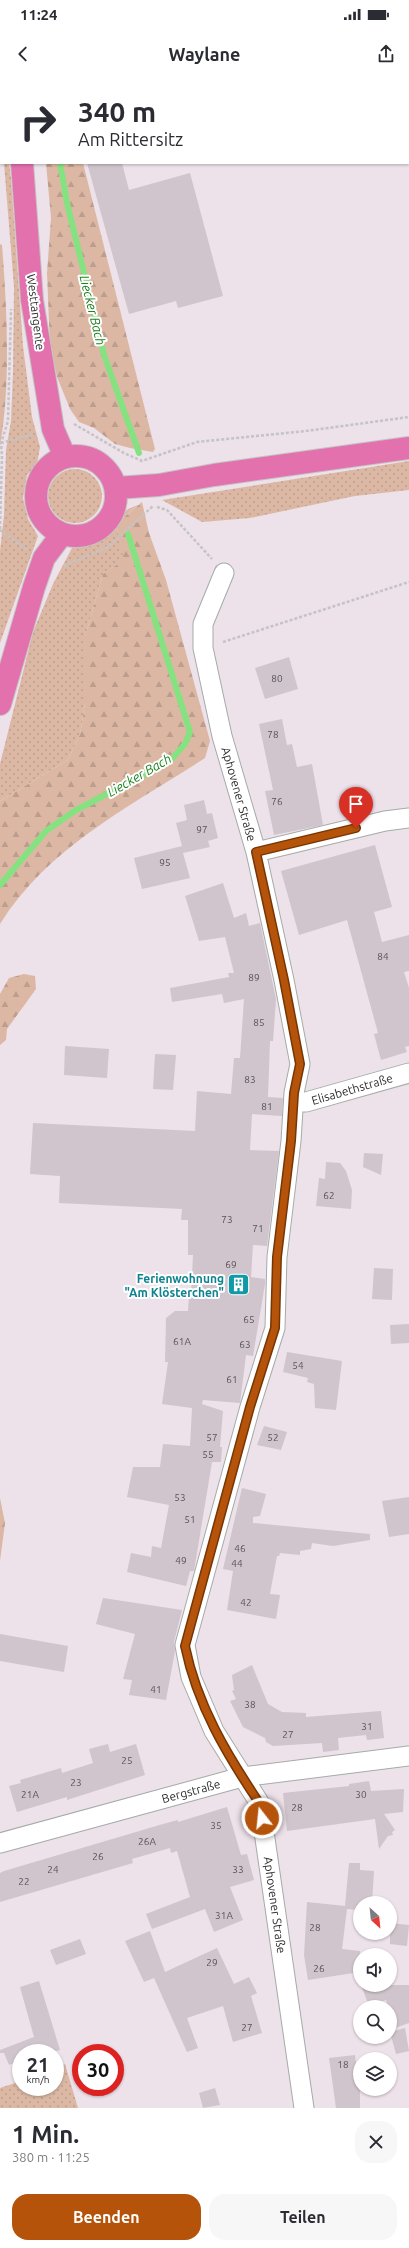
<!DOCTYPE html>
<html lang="de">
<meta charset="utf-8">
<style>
:root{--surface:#fff;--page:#f7f7f7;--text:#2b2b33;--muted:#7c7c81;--accent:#b45309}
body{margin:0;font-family:Ubuntu,sans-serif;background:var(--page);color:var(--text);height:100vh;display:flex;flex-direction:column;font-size:15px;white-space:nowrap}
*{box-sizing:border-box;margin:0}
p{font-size:13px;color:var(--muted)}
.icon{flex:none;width:22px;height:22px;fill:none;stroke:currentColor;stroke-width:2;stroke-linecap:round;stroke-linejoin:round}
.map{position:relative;height:2028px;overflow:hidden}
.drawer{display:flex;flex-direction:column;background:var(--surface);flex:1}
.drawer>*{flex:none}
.guide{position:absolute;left:0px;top:0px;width:409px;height:84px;box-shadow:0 1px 3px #0004;background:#fff;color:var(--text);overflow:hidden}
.needle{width:26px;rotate:153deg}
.controls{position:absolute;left:353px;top:1816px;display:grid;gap:8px}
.controls a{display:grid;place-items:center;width:44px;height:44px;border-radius:50%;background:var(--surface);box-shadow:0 1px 3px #0004;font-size:20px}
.speed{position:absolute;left:12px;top:1964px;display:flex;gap:8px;font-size:20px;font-weight:700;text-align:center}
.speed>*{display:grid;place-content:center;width:52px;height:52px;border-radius:50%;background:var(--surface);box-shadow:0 1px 3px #0004;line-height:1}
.speed small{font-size:10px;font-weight:400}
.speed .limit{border:6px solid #d22;background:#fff;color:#111}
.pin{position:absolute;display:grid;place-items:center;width:34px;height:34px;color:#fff;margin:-41px -17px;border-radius:50% 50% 50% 0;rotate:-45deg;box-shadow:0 0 4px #0007}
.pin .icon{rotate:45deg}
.me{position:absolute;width:44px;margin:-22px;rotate:344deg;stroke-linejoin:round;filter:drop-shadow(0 0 3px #0008)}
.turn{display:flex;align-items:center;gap:14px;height:84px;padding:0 12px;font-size:18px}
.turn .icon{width:52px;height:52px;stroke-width:2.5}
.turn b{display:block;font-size:28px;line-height:34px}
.round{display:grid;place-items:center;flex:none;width:42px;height:42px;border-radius:16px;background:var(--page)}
.overview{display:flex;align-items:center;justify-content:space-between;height:68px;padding:0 12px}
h1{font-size:24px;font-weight:600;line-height:30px}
.cta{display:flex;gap:8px;margin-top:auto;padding:8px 12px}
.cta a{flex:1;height:46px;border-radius:16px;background:var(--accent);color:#fff;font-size:16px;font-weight:600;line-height:46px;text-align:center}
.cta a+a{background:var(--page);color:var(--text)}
.status{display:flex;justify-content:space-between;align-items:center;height:28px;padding:0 20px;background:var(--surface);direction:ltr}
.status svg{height:11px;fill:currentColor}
header{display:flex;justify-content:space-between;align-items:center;height:52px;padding:0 12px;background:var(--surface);font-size:18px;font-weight:600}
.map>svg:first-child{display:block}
</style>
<div class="status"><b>11:24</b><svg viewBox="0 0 49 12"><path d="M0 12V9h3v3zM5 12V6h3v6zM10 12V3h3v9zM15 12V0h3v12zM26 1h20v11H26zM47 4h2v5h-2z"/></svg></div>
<header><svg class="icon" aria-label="back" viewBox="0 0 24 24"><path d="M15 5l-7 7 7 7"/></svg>Waylane<svg class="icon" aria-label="share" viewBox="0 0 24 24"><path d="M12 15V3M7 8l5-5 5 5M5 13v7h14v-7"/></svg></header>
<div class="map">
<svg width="409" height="2028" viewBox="0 0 409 2028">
<defs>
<pattern id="grass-dots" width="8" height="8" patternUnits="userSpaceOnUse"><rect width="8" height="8" fill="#dcb8a4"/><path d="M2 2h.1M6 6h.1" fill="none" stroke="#bd9e8e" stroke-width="1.8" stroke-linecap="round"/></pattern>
<pattern id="forest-firs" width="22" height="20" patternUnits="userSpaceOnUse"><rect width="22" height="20" fill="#dcb8a4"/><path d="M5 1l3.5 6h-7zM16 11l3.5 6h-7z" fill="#bd9e8e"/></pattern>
</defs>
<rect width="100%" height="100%" fill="#ede1ea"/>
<!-- grass -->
<path fill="url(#grass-dots)" d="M4 83H9L11 98 23 266 32 337 40 367 37 384 27 395 23 418 28 439 38 456 0 563V471L4 435 6 370 11 341 13 292 14 207Z
M409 381V410L355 416 250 438 202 442 162 420Z
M48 416a27 27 0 1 1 54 0a27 27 0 1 1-54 0Z
M138 425 116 444 125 480 103 494 85 557V624L80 654 68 680 0 721V684L33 552 53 504 73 466 99 458 128 429Z
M65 1984 78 2028H0V2008L21 2001V2007H55V1988Z"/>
<!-- forest -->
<path fill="url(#forest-firs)" d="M46 83H83L155 369 153 372 130 368 115 364 94 348 79 342 70 329 57 297 50 266 47 193 51 138Z
M0 164 2 165C7 229 11 303 0 366Z
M142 422 149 453 166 500 210 661 205 678C131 726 48 767 0 844V721L68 680 80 654 85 624V557L103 494 124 480 116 444Z
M24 894 35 896 36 909 7 949 6 960 0 965V914L9 898Z
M0 1418 5 1443 0 1481Z"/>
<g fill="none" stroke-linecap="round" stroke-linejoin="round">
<!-- stream -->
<path stroke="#85e281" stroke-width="6" d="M46 0V1
M60 83 67 123 104 275 139 373
M0 805 46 751 76 730 170 681 185 664 190 652 128 454"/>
</g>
<!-- building -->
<path fill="#d0c5cc" d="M87 83H122L129 110 190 93 223 216 178 228 176 221 129 234Z
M289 577 298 609 265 619 255 588Z
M282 639 287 665 292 664 297 687 312 684 323 745 274 755 265 711 273 710 259 644Z
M204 720 207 734 212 733 218 758 208 761 210 767 183 773 190 798 142 809 134 778 182 766 176 743 187 740 184 725Z
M375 765 392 827 374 832 382 862 409 855V891L404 892 409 908V966L405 967 407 972 381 980 374 954 378 953 347 840 299 855 281 791Z
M223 803 234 838 246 833 249 846 260 843 276 919 273 961H270L268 1017 283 1018 282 1036 252 1034 250 1070 279 1071 267 1166 253 1165 251 1197 265 1199V1204L253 1276 246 1275 240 1323 203 1320 202 1324 223 1331 220 1367H222L221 1382H212L194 1491H190L186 1506 127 1492 131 1473 151 1477 152 1466 161 1468 169 1425 127 1417 133 1387H160L163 1364 190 1366 192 1328 162 1324 168 1282H165L166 1238 175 1231H188L189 1216H191L193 1175H188V1140H181L182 1129 59 1123 60 1096 30 1094 33 1043 195 1051 197 1011 231 1014 234 978H240L244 919 224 923 222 914 172 922 170 908 229 897 228 893H234L225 857 199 861 185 816Z
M65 966 109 969 107 998 64 995Z
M155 974 176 975 173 1010 153 1009Z
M364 1073 383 1074 381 1095 363 1087Z
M326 1082 340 1083 346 1091 352 1110 351 1129 316 1126 319 1098 325 1099Z
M374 1188 393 1189 392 1220 372 1219Z
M409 1244V1263L391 1264 390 1245Z
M287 1272 342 1281 336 1330 315 1328 314 1304 307 1302 308 1298 283 1292Z
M264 1346 287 1352 281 1370 257 1365Z
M242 1408 266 1414 260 1436 253 1437V1443L370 1454V1460L333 1466 312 1463 311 1469 300 1471V1475L280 1473 279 1476H277L270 1514 280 1515 276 1539 227 1530 233 1491 223 1489Z
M409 1417V1454L389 1457 382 1421Z
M103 1518 182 1530 174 1562 175 1571 166 1620 129 1615 132 1600 123 1599 135 1554 96 1544Z
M0 1554 68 1566 64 1592 0 1581Z
M252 1585 268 1624 282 1632 306 1633V1637L381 1631 384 1658 367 1660 366 1655 338 1658 339 1670 323 1672 322 1663 273 1666 266 1662 265 1658 243 1647 230 1621 236 1619 232 1611 234 1610 232 1595Z
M108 1664 110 1672 136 1664 145 1695 67 1720V1717L17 1732 9 1706 21 1703 20 1700 61 1688 62 1693 93 1683 89 1669Z
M369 1701 371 1711 404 1709 403 1732 384 1734 395 1750 392 1752 393 1755 388 1756 379 1769 375 1739 287 1751 283 1713 349 1706V1704Z
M227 1727 241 1775 247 1774 254 1800 230 1807 243 1840 214 1852 205 1829 152 1849 146 1834 190 1817 177 1771 171 1773 170 1768 132 1779 133 1783 0 1822V1793L4 1791 163 1744 178 1740V1742Z
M349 1783H360V1790L374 1791 372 1823H360V1830L347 1829 342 1869 360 1871V1892L308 1900 304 1875 307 1822 345 1826Z
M390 1843 409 1845 407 1866 390 1864Z
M150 1851 165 1892 217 1868 234 1904 249 1897 257 1913 251 1916 262 1953 233 1962 223 1926 187 1938 198 1968 187 1972 154 1898 144 1902 125 1861Z
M80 1859 86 1874 56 1885 50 1870Z
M39 1901 60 1970 50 1973H21V1980L9 1985 4 1973H0V1970L34 1957 20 1907Z
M361 1905H409V1943L395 1948 390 1927H388L386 1920 369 1926Z
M405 1948 409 1971 396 1974 390 1952Z
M355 1975 358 1999 360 1998V2028H336L329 1978Z
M215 2008 220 2025 203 2028 199 2013Z"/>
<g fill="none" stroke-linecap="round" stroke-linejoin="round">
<defs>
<path id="minor" d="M224 493 203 544V568L222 656 256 772 284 900 300 984 294 1013 291 1061 277 1177 275 1248 250 1327 185 1565 191 1597 214 1651 260 1724 304 2028
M256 772 385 741 409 738
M294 1021 306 1022 409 993
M0 1763 242 1697 409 1676"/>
<path id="major" d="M11 0V1
M22 83 32 220 53 349 65 377
M36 416a40 40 0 1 1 80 0a40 40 0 1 1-80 0Z
M116 408 159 405 214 395 409 368
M0 624 34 507 44 478 62 454"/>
</defs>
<!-- minor casing -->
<use href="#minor" stroke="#a4aca8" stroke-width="21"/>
<!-- major casing -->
<use href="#major" stroke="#c4c4c4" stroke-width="24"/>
<!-- path -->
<path stroke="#c4c4c4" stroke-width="2.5" stroke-dasharray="3 2" stroke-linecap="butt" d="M0 70 1 79
M74 344 124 373 142 381 197 362 306 351 409 337
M1 363 33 354
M157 427 167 430 212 479
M0 449 2 376 1 363 8 341 11 229
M0 450 27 470
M64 486 108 467 153 426
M223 562 409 502"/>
<!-- minor -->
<use href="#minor" stroke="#fff" stroke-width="19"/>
<!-- major -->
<use href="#major" stroke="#e271ae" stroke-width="22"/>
</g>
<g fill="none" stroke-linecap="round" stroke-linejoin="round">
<defs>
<path id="route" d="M262 1738 260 1724C227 1675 197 1625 185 1566L250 1327 275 1248 277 1177 291 1061 294 1013 300 984 284 900 256 772 356 748"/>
</defs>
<!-- route casing -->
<use href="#route" stroke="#753606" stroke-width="10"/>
<!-- route -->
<use href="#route" stroke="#b45309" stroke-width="7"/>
</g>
<!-- icons -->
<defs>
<symbol id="building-square" viewBox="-11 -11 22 22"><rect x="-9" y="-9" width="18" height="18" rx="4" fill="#0f9aa8" stroke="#fff"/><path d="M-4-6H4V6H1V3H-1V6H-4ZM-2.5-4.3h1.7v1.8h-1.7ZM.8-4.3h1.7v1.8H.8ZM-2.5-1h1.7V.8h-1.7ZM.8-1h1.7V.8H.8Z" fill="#fff"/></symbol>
</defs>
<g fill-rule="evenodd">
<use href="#building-square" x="226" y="1192" width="25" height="25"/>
</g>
<g text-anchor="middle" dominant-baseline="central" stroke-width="4" stroke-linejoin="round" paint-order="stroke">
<!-- number labels -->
<g font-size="10" fill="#565355">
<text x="277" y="598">80</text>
<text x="273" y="654">78</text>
<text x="277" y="721">76</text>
<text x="202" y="749">97</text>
<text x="165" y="782">95</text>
<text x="383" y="876">84</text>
<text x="254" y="897">89</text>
<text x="259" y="942">85</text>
<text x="250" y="999">83</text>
<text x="267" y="1026">81</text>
<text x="329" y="1115">62</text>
<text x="227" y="1139">73</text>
<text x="258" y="1148">71</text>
<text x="231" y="1184">69</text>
<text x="249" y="1239">65</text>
<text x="182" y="1261">61A</text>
<text x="245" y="1264">63</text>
<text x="298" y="1285">54</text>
<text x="232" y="1299">61</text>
<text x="212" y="1357">57</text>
<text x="273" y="1357">52</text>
<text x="208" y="1374">55</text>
<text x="180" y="1417">53</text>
<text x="190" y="1439">51</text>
<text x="240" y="1468">46</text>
<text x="181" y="1480">49</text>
<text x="237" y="1483">44</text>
<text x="246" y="1522">42</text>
<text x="156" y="1609">41</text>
<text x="250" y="1624">38</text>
<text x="367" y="1646">31</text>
<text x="288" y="1654">27</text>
<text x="127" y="1680">25</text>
<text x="76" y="1702">23</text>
<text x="30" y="1714">21A</text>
<text x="361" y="1714">30</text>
<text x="297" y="1727">28</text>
<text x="216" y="1745">35</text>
<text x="147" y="1761">26A</text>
<text x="98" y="1776">26</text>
<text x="53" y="1789">24</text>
<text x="238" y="1789">33</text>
<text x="24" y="1801">22</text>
<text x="224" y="1835">31A</text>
<text x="315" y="1847">28</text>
<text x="212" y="1882">29</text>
<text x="319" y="1888">26</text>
<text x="247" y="1947">27</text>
<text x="343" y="1984">18</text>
</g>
<!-- street labels -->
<g font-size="12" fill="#2d2d2d" stroke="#fff">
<text transform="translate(36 232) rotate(83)">Westtangente</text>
<text transform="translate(239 714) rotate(74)">Aphovener Straße</text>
<text transform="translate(352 1009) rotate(-16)">Elisabethstraße</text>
<text transform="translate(191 1711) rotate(-15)">Bergstraße</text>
<text transform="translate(275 1825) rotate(82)">Aphovener Straße</text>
</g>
<!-- culture labels -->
<g font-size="12" font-weight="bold" fill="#0d838f" stroke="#fff" text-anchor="end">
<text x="224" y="1198">Ferienwohnung<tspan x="224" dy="14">"Am Klösterchen"</tspan></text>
</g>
<!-- water labels -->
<g font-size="13" font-style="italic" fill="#1d8320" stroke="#fff">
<text transform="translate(93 230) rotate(76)">Liecker Bach</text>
<text transform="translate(139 695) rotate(-30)">Liecker Bach</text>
</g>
</g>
</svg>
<div class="controls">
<a><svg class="needle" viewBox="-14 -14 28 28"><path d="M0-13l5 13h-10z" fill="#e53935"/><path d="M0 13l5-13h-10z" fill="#7c7c81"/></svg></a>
<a><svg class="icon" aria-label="sound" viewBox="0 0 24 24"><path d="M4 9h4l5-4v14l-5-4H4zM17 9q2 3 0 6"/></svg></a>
<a><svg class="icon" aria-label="search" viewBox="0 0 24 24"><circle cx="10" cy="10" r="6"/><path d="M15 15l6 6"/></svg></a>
<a><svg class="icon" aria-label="layers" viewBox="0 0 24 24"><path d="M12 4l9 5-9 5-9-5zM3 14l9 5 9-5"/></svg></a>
</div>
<div class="speed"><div>21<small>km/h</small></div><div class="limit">30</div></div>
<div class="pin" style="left:356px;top:748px;background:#d93025"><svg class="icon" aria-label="arrive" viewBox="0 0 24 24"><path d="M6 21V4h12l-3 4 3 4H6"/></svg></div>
<svg class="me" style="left:262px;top:1738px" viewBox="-20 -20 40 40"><circle r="17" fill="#b45309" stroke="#fff" stroke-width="3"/><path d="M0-11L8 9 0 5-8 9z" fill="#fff"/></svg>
<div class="guide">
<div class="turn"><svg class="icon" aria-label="right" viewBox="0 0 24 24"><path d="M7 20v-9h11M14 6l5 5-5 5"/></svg><div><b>340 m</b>Am Rittersitz</div></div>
</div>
</div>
<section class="drawer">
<div class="overview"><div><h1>1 Min.</h1><p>380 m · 11:25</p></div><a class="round"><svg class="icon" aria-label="close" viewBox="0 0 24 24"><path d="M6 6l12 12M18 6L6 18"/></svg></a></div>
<div class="cta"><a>Beenden</a><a>Teilen</a></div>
</section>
